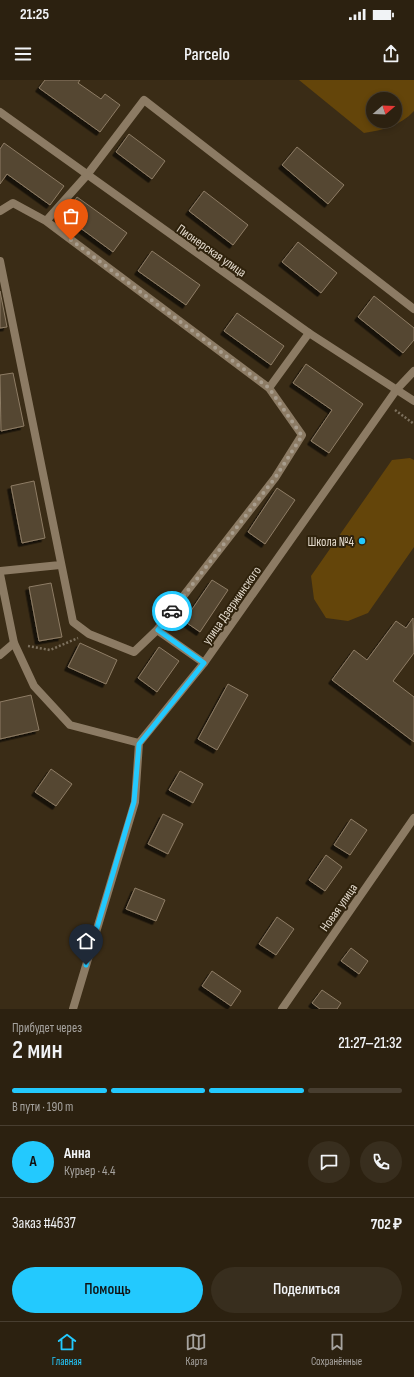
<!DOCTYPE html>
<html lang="ru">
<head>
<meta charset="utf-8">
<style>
	:root { --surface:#2c2110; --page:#382e1e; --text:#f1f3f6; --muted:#a6a39f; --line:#483e30; --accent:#23c9fe }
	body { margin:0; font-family:"Sofia Sans Condensed",sans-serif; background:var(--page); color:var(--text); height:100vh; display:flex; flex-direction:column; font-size:15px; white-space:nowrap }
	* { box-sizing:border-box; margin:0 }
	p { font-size:13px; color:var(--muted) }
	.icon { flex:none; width:22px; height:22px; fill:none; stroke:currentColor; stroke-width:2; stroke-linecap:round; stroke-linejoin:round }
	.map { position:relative; height:929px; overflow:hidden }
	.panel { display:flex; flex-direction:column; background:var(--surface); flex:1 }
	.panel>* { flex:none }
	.needle { width:26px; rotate:71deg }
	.tools { position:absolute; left:366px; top:12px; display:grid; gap:8px }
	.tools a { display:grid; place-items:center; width:36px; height:36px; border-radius:50%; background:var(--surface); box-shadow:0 2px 6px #0003,0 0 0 1px var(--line); font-size:20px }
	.pin { position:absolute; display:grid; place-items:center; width:34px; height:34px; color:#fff; margin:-41px -17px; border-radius:50% 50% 50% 0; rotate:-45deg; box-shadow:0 0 4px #0007 }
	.pin .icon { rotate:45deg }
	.courier { position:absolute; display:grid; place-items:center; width:40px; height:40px; margin:-20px; border:3px solid #23c9fe; border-radius:50%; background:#fff; color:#222; box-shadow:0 1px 5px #0007 }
	.headline em { font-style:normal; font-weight:600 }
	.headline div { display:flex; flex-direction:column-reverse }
	.headline { display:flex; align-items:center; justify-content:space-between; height:68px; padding:0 12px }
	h1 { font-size:26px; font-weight:600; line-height:30px }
	.bar { display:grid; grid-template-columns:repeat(4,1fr); gap:6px 4px; align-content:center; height:48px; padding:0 12px }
	.bar i { height:5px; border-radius:3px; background:var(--line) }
	.bar .current { background:var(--accent) }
	.bar p { grid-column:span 4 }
	.line { display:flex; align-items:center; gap:10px; padding:0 12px; border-top:1px solid var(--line) }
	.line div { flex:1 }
	.round { display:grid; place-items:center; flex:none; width:42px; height:42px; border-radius:21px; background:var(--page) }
	.primary-button { display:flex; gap:8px; margin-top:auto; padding:8px 12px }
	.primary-button a { flex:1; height:46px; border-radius:24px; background:var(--accent); color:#111; font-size:16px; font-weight:600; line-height:46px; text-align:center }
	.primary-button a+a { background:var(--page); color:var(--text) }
	.status { display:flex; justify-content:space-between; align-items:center; height:28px; padding:0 20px; background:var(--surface); direction:ltr }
	.status svg { height:11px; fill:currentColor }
	header { display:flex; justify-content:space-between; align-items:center; height:52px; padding:0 12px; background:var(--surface); font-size:18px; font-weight:600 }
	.tabs { display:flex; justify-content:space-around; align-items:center; height:56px; border-top:1px solid var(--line); background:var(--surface); font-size:11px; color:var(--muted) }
	.tabs a { display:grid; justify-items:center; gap:2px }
	.tabs .current { color:var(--accent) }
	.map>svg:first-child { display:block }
	.green { fill:#64450a; fill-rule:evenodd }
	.building { fill:#554630; stroke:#8e7d66; filter:url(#shadow) }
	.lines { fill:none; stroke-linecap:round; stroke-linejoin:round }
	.path { stroke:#7c705d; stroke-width:2.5; stroke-dasharray:2 2; stroke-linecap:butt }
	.service { stroke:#8c7b64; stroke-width:8 }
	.minor { stroke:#8c7b64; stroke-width:8 }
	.done { stroke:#a89d8d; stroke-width:4; stroke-dasharray:0 7.2 }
	.route { stroke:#23c9fe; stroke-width:5 }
	.poi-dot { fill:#23c9fe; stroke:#2f220c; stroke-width:1.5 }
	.labels { text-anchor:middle; stroke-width:4; stroke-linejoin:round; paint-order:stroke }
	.street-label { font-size:13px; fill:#e3dacd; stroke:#2f220c }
	.poi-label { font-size:13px; fill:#e3dacd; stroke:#2f220c; text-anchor:end }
</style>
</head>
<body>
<div class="status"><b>21:25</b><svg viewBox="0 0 49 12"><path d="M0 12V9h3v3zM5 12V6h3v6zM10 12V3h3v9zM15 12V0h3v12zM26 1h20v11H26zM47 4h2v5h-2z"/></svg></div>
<header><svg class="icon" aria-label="menu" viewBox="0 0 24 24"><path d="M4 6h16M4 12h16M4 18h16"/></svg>Parcelo<svg class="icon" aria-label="share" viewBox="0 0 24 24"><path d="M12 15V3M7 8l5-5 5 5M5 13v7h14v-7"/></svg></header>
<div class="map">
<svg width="414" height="929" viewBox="0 0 414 929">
	<defs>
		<filter id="shadow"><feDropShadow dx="-3.5" dy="3.5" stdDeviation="0" flood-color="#0009"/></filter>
	</defs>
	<rect width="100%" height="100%" fill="#3a2c16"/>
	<!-- green -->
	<path class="green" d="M299 0H414V31C400 46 383 50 364 53ZM373 19H395V41H373Z
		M410 378 414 380V467L368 533 348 541 326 538 314 519 311 496 392 380Z"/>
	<!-- building -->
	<path class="building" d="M45 0H80L78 3 101 19 105 14 120 25 100 52 39 8Z
		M129 54 165 81 152 99 116 72Z
		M4 63 64 106 50 125 7 94 0 104V69Z
		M297 67 344 105 328 124 282 85Z
		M204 111 248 145 233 165 189 131Z
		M77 117 127 153 113 172 64 136Z
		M298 162 337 193 321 213 282 182Z
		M152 171 200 205 186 225 138 191Z
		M0 211 7 247 0 248Z
		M374 216 414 248V260L403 273 358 237Z
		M237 233 284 266 271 285 224 251Z
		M306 284 363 324 329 373 311 361 332 330 293 303Z
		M13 293 24 346 1 351 0 295Z
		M34 401 45 458 22 463 11 406Z
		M277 408 295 420 265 464 248 452Z
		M212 500 228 510 200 552 184 541Z
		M51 503 62 557 39 561 29 507Z
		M413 538 414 573 393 601 414 617V662L332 600 354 570 367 580 396 541 406 548Z
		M80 563 117 580 106 604 68 587Z
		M159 567 179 581 157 612 138 598Z
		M228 604 248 615 217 670 198 659Z
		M31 615 39 650 0 659V622Z
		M51 689 72 704 56 726 35 712Z
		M180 691 203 704 193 723 169 710Z
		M163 734 183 744 168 774 148 764Z
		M351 739 367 750 350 775 334 765Z
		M326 775 342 787 325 811 309 800Z
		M135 808 165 820 156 841 126 829Z
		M277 837 294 849 276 875 259 864Z
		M351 868 368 881 359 894 341 881Z
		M212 891 241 911 231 926 202 906Z
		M322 910 341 923 337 929H320L312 923Z"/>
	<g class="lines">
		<!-- path -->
		<path class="path" d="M395 330 414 344
			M28 566 50 570 78 558"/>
		<!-- service -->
		<path class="service" d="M0 131 13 123 46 141 269 308 302 355 275 398 157 550 134 572 89 554 73 542 0 181
			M46 141 87 95 144 20 414 229
			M269 308 309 253
			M0 491 60 485
			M157 550 204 583
			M0 575 14 563"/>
		<!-- minor -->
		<path class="minor" d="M0 32 309 253 414 321
			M0 494 14 563 34 606 70 645 139 663
			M73 929 135 722 139 663 204 583 397 309 414 291
			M282 929 414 738"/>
	</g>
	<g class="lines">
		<!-- done -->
		<path class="done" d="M71 160 269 308 302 356 275 398 172 531"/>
		<!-- route -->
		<path class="route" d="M86 885 134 722 139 664 204 583 158 550 172 531"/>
	</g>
	<!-- markers -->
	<circle class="poi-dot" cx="362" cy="461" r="4"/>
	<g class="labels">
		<!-- street labels -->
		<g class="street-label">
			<text transform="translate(212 170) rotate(35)" y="5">Пионерская улица</text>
			<text transform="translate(231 525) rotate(-55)" y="5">улица Дзержинского</text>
			<text transform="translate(338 827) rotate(-55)" y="5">Новая улица</text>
		</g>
		<!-- poi labels -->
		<g class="poi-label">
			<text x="354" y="466">Школа №4</text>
		</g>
	</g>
</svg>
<div class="tools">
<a><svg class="needle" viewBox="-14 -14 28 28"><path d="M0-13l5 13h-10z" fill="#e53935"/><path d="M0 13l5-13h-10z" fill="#a6a39f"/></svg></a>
</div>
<div class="pin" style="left:71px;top:160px;background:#ea580c"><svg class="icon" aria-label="bag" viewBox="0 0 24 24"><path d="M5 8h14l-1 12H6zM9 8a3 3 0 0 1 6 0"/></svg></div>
<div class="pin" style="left:86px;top:885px;background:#1f2937"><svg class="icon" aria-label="home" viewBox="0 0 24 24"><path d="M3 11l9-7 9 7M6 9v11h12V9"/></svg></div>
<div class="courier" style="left:172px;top:531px"><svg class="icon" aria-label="car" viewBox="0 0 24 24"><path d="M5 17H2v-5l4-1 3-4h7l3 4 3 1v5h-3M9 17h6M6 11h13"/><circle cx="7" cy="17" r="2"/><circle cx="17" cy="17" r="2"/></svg></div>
</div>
<section class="panel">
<div class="headline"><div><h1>2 мин</h1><p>Прибудет через</p></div><em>21:27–21:32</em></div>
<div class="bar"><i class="current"></i><i class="current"></i><i class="current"></i><i></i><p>В пути · 190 m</p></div>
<div class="line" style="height:72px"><b class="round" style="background:var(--accent);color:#111">А</b><div><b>Анна</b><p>Курьер · 4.4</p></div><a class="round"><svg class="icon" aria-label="chat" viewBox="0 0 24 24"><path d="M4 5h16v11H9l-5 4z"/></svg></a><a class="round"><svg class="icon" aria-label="phone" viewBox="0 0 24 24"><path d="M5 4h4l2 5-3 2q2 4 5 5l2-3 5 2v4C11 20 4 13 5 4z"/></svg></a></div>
<div class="line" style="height:52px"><div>Заказ #4637</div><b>702 ₽</b></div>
<div class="primary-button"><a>Помощь</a><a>Поделиться</a></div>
</section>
<nav class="tabs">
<a class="current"><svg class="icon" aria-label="home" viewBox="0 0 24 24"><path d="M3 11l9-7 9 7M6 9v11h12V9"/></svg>Главная</a>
<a><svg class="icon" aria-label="map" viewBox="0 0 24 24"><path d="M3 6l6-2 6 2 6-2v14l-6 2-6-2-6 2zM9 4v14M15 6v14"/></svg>Карта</a>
<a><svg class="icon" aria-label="saved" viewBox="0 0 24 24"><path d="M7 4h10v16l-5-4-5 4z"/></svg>Сохранённые</a>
</nav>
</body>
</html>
